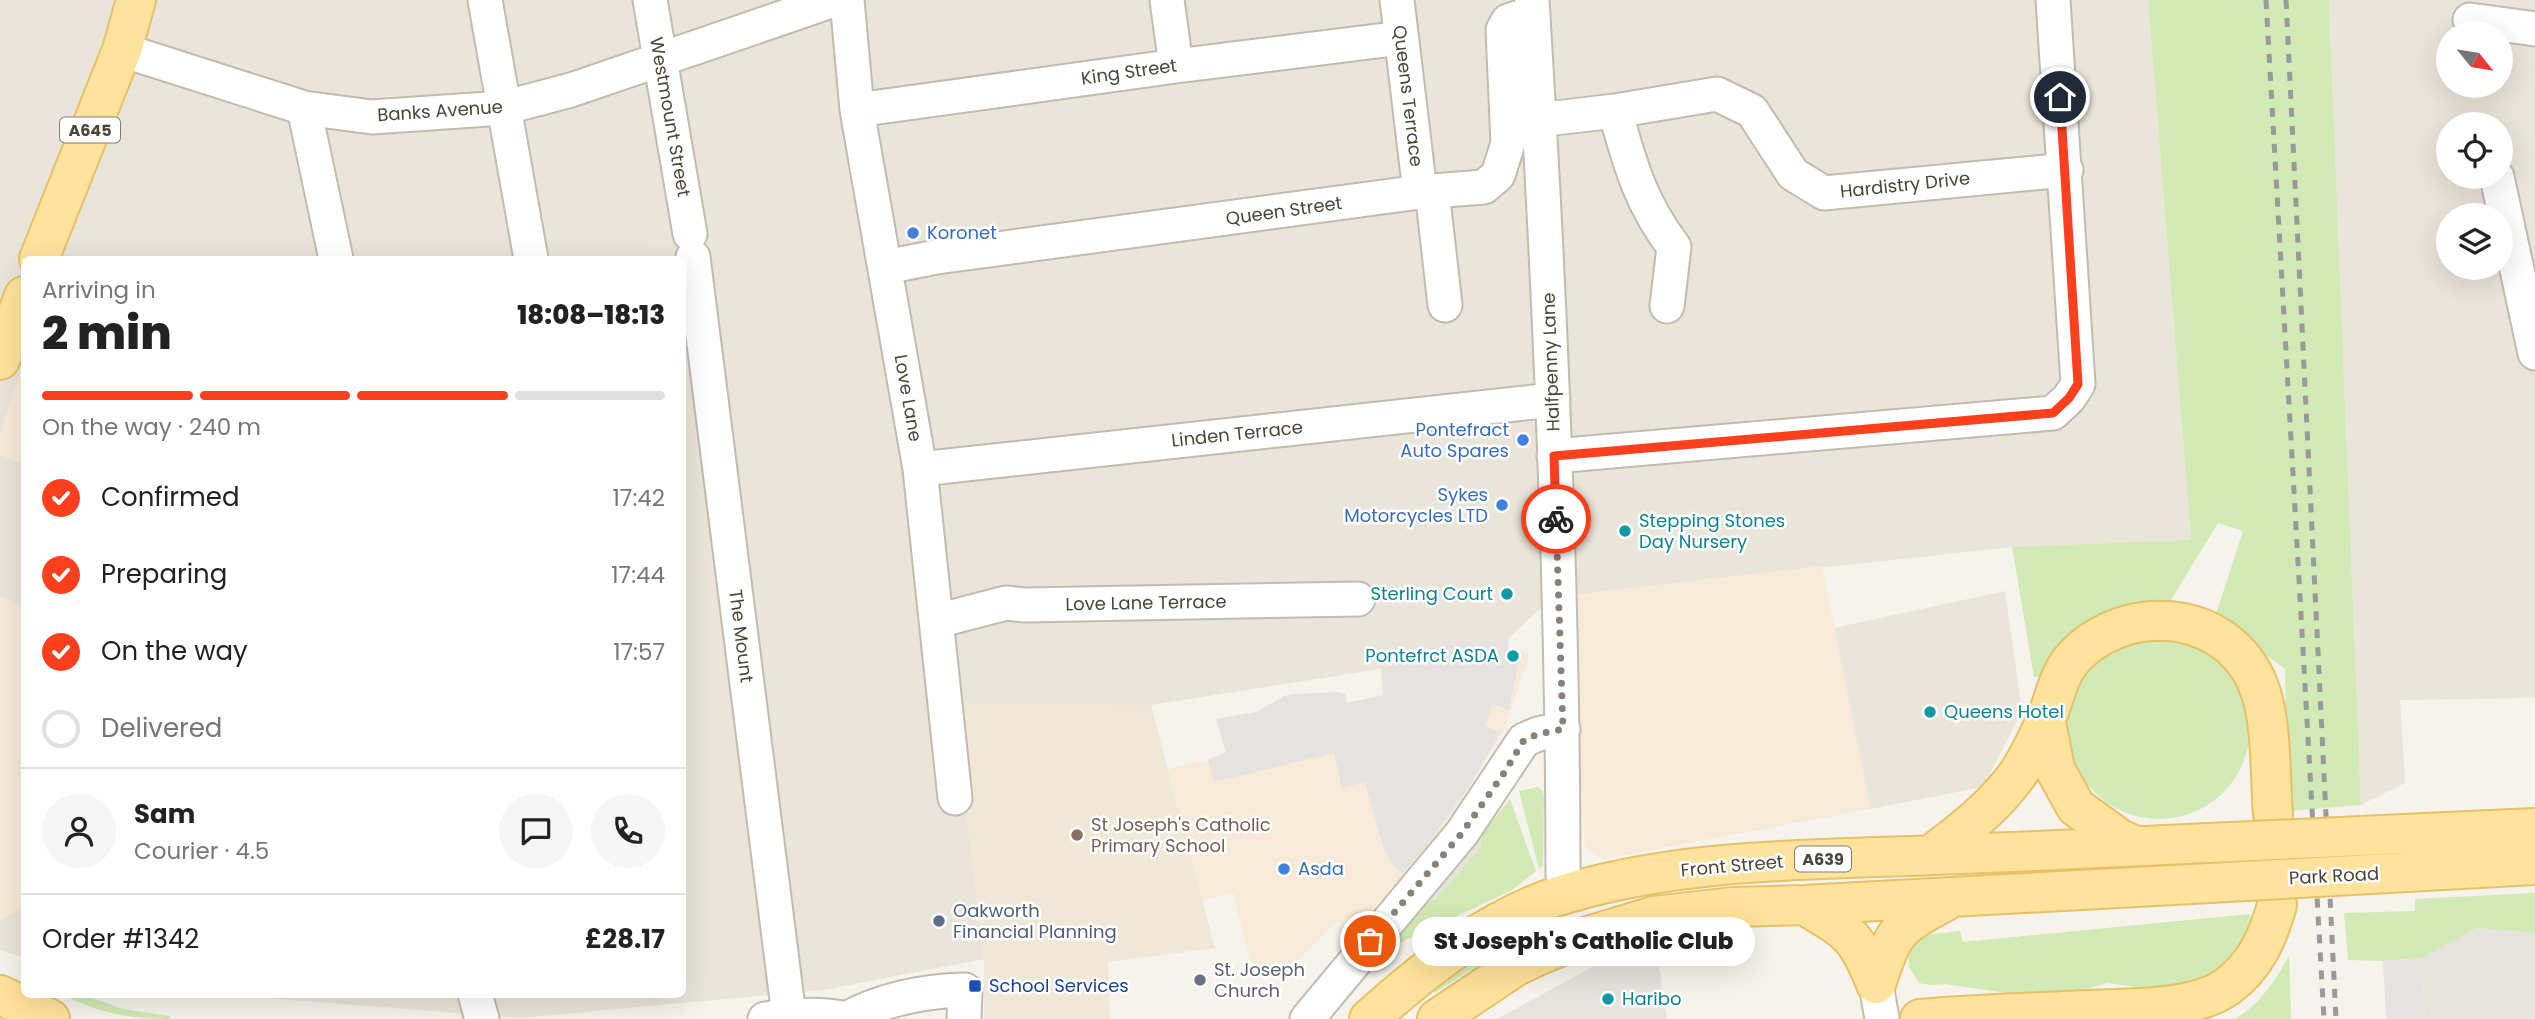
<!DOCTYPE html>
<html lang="en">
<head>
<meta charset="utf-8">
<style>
	:root { --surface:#fff; --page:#f6f6f6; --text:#222; --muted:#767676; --line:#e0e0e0; --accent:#fc3f1d }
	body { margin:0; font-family:Poppins,sans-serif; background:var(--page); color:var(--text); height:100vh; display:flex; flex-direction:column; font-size:26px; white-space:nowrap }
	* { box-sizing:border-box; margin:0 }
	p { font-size:23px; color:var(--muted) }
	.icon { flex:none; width:38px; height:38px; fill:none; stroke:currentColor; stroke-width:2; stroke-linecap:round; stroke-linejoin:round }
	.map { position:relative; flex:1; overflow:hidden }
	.sheet { position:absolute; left:21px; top:256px; width:665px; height:742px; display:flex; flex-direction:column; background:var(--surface); border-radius:10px; box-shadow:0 7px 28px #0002 }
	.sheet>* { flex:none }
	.needle { width:46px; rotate:120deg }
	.buttons { position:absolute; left:2436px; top:21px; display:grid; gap:14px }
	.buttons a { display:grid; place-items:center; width:77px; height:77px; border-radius:50%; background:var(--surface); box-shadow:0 7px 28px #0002; font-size:35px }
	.pin { position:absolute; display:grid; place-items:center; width:60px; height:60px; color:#fff; margin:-30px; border:4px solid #fff; border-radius:50%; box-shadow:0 2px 7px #0007 }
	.courier { position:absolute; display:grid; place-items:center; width:70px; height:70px; margin:-35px; border:5px solid #fc3f1d; border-radius:50%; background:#fff; color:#222; box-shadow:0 2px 9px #0007 }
	.bubble { position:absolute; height:49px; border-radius:24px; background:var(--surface); box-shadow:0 7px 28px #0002; font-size:23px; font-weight:800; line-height:49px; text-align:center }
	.summary em { font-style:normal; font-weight:800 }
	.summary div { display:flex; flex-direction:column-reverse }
	.summary { display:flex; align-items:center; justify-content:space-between; height:119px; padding:0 21px }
	h1 { font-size:46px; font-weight:800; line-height:52px }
	.bar { display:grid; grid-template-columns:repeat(4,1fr); gap:10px 7px; align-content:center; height:84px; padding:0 21px }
	.bar i { height:9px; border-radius:5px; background:var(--line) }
	.bar .active { background:var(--accent) }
	.bar p { grid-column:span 4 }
	.line { display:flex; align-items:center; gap:18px; padding:0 21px; border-top:2px solid var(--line) }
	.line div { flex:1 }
	.round { display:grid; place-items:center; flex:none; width:74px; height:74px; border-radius:37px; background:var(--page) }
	ol { padding:0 21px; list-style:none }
	li { display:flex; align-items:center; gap:21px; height:77px }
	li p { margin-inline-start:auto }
	li .icon { padding:7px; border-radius:50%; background:var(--accent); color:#fff; stroke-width:4 }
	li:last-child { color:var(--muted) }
	li i { width:38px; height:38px; border:4px solid var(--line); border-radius:50% }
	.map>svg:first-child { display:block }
	.residential { fill:#eae5da; fill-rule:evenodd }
	.commercial { fill:#f7ead8 }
	.industrial { fill:#e6e2dd }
	.education { fill:#efe8d6 }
	.green { fill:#d2eab5 }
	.parking { fill:#e5e3e0 }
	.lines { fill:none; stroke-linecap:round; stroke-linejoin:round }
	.minor-casing { stroke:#c2bbae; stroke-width:37 }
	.major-casing { stroke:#e6c16a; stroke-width:42 }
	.minor { stroke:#fff; stroke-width:33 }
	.major { stroke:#ffe39c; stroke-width:38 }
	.rail { stroke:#9a9a9a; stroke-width:5; stroke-dasharray:9 9; stroke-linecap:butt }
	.major-bridge-casing { stroke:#e6c16a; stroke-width:42; stroke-linecap:butt }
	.major-bridge { stroke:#ffe39c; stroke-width:38 }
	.done { stroke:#878178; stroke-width:7; stroke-dasharray:0 12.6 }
	.route { stroke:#fc3f1d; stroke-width:9 }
	.shop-dot { fill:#3f7fe0; stroke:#fff; stroke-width:2.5 }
	.culture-dot { fill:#0f9aa8; stroke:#fff; stroke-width:2.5 }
	.education-dot { fill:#8d6e63; stroke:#fff; stroke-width:2.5 }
	.service-dot { fill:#5c6f8a; stroke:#fff; stroke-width:2.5 }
	.worship-dot { fill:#6b7280; stroke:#fff; stroke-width:2.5 }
	.transit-dot { fill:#1a4fb4; stroke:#fff; stroke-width:2.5 }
	.labels { text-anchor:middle; stroke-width:5; stroke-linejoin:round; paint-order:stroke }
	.shield { fill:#fff; stroke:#817c74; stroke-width:2 }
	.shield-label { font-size:16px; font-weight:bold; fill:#4b4439 }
	.street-label { font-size:18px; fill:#4b4439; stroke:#fff }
	.shop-label { font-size:18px; fill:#366cbe; stroke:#fff; text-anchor:start }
	.culture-label { font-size:18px; fill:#0d838f; stroke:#fff; text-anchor:start }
	.education-label { font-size:18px; fill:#785e54; stroke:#fff; text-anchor:start }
	.service-label { font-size:18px; fill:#4e5e75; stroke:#fff; text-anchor:start }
	.worship-label { font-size:18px; fill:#5b616d; stroke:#fff; text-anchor:start }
	.transit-label { font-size:18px; fill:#164399; stroke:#fff; text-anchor:start }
</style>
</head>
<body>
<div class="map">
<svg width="2535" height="1019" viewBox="0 0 2535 1019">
	<rect width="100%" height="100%" fill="#f6f3ec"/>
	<!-- residential -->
	<path class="residential" d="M0 0H2148L2191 541 2012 547 1571 595 1548 601 1508 639 1418 648 1400 661 1381 669 1151 705 953 704 984 959 824 990 520 1018 215 994H682V259H24V958L0 950Z
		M2329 0H2535V698L2400 700 2405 783 2361 805ZM2448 33H2501V86H2448ZM2448 124H2501V177H2448ZM2448 215H2501V268H2448Z
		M2005 591 2022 711 1983 787 1865 810 1834 628Z"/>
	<!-- commercial -->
	<path class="commercial" d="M24 360V464L0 455V434Z
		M1822 566 1871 809 1603 859 1585 847 1571 595Z
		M0 596 24 606V907L0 920Z
		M1508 639 1509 648 1530 654 1503 732 1458 806 1425 850 1371 911 1333 924 1294 965 1255 977 1233 893 1202 900 1168 769 1208 760 1226 753 1216 719 1257 712 1284 696 1295 694 1337 692 1345 694 1347 703 1383 695 1381 669 1400 661 1418 648Z"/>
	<!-- industrial -->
	<path class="industrial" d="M2477 928 2535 933V1019H2425L2422 958Z
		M1627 958 1658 960 1667 1019H1497L1596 965Z"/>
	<!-- education -->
	<path class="education" d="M953 704 1151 705 1215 948 1108 962 1110 1019H984V959Z"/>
	<!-- green -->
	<path class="green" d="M2148 0H2329L2361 805 2288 811 2285 669 2215 617 2243 531 2218 523 2169 603C2095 610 2089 613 2050 676L2034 677 2012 547 2191 540Z
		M2068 728a91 91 0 1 1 182 0a91 91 0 1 1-182 0Z
		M1538 787 1543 791 1544 798 1543 866 1539 869 1519 791Z
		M1510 799 1536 871 1512 890 1370 957 1424 903 1435 899 1480 848 1483 832Z
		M2535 893V933L2477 928 2422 958 2383 961 2348 960 2344 913 2415 911V899Z
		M2250 914 2253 945 2229 973 2157 990 2108 983 2048 999 1945 984 1930 985 1919 983 1909 967 1908 951 1925 935 1960 931 1963 942Z
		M1489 946 1495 958 1465 973 1435 993 1431 986Z
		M2289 956 2291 1019H2235C2261 1003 2274 982 2289 956Z
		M62 994H82L123 1009 170 1016V1019C130 1019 97 1013 62 994Z"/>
	<!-- parking -->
	<path class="parking" d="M1508 639V648L1504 659 1518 665 1509 710 1493 704 1485 726 1501 732 1468 788 1423 850 1402 874 1390 861 1383 846 1365 782 1342 788 1334 753 1214 782 1208 760 1226 752 1216 719 1257 712 1284 696 1295 694 1337 692 1345 694 1347 703 1383 695 1381 669 1400 661 1418 648Z
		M1483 832 1480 848 1435 899 1424 903Z
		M2422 958 2425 1019H2386L2383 961Z"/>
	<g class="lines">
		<!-- minor casing -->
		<g class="minor-casing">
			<path id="minor" d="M485 0 531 259
				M650 0 690 234
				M847 0 857 110 920 469 955 798
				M1167 0 1176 66
				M1397 0 1420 192
				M1532 0C1550 291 1563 583 1563 875L1567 893
				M2470 20 2535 29
				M122 50 304 108 372 117 503 108 571 90 834 0
				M304 108 336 259
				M857 110 1176 66 1401 38
				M1615 111C1630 164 1640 202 1674 247L1667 306
				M1538 120 1615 111 1717 94 1752 111 1793 174 1824 193 2066 170
				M2497 177 2535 353
				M1432 191 1445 305
				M693 257 789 1016
				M885 267 937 257 1420 192 1484 187 1498 175 1508 143 1503 30 1508 21 1533 13
				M1554 456 2053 413 2069 398 2078 384 2053 0
				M920 469 1553 400
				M937 621 1006 603 1024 605 1358 599
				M1876 984 1882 1019
				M475 994 482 1019
				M765 1019C792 1015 820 1013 846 1019
				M846 1019C883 999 923 991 965 990L964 1019
				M1307 1019 1462 833 1524 740 1538 734 1563 729"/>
		</g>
		<!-- major casing -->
		<g class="major-casing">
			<path id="major" d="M39 259 122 50 136 0
				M0 360 24 296
				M2046 722 2055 769 2076 807 2120 839 2136 846
				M2425 833 2535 828
				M1931 855C1959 833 1988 812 2010 784 2024 768 2035 744 2044 724 2056 699 2056 674 2078 653 2135 599 2236 613 2261 693 2272 727 2270 778 2273 814
				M2425 871 2535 865
				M1804 905C1849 932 1856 934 1876 984
				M1876 984C1894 930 1896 928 1946 901
				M0 995 50 1019
				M1369 1019C1427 967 1492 915 1568 893 1686 858 1813 860 1935 855 2027 852 2118 847 2210 843
				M1437 1019 1516 966 1542 954 1581 938 1654 916 1733 907 1804 905 2210 883
				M1920 1019C1975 1014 2031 1013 2086 1010 2126 1008 2195 1011 2228 986 2256 965 2268 937 2277 905"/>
		</g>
		<!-- minor -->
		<use href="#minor" class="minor"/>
		<!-- major -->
		<use href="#major" class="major"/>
		<!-- rail -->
		<path class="rail" d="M2266 0 2324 1019
			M2286 0 2336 1019"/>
		<!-- major-bridge casing -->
		<g class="major-bridge-casing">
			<path id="major-bridge" d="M2210 843 2425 833
				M2210 883 2425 871"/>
		</g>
		<!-- major-bridge -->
		<use href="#major-bridge" class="major-bridge"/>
	</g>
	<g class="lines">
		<!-- done -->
		<path class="done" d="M1370 941 1462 833 1504 773 1524 740 1538 734 1563 729 1556 519"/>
		<!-- route -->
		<path class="route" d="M1556 519 1554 456 2053 413 2069 398 2078 384 2060 97"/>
	</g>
	<!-- markers -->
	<g class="shop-dot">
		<circle cx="913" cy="233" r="7"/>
		<circle cx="1523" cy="440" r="7"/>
		<circle cx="1502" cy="505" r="7"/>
		<circle cx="1284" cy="869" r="7"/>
	</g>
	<g class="culture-dot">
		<circle cx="1625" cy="531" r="7"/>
		<circle cx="1507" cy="594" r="7"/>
		<circle cx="1513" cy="656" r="7"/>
		<circle cx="1930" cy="712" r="7"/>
		<circle cx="1608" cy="999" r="7"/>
	</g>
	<circle class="education-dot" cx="1077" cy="835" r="7"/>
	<circle class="service-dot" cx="939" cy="921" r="7"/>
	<circle class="worship-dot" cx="1200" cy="980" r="7"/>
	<rect class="transit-dot" x="968" y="979" width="14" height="14" rx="3.5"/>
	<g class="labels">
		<!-- shield labels -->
		<g class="shield">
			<rect x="60" y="117.5" width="60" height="25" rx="5"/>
			<rect x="1795" y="846.5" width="56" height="25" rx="5"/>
		</g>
		<g class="shield-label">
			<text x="90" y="136">A645</text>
			<text x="1823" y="865">A639</text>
		</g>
		<!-- street labels -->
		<g class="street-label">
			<text transform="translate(1129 72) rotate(-8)" y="6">King Street</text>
			<text transform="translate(1408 96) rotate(83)" y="6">Queens Terrace</text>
			<text transform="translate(440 111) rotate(-4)" y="6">Banks Avenue</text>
			<text transform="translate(670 117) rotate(80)" y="6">Westmount Street</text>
			<text transform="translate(1905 185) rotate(-6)" y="6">Hardistry Drive</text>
			<text transform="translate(1284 211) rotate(-8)" y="6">Queen Street</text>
			<text transform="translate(1551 362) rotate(-92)" y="6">Halfpenny Lane</text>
			<text transform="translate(908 398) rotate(80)" y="6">Love Lane</text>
			<text transform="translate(1237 434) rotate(-6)" y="6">Linden Terrace</text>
			<text transform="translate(1146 603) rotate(-1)" y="6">Love Lane Terrace</text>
			<text transform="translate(741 636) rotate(83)" y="6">The Mount</text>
			<text transform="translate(1732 866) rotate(-5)" y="6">Front Street</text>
			<text transform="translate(2334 876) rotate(-3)" y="6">Park Road</text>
		</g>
		<!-- shop labels -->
		<g class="shop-label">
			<text x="927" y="239">Koronet</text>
			<text x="1509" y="436" text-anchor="end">Pontefract<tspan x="1509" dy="21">Auto Spares</tspan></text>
			<text x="1488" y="501" text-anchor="end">Sykes<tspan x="1488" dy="21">Motorcycles LTD</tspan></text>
			<text x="1298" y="875">Asda</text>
		</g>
		<!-- culture labels -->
		<g class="culture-label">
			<text x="1639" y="527">Stepping Stones<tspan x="1639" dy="21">Day Nursery</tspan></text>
			<text x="1493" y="600" text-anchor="end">Sterling Court</text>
			<text x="1499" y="662" text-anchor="end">Pontefrct ASDA</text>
			<text x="1944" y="718">Queens Hotel</text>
			<text x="1622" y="1005">Haribo</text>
		</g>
		<!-- education labels -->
		<g class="education-label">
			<text x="1091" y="831">St Joseph's Catholic<tspan x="1091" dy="21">Primary School</tspan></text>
		</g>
		<!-- service labels -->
		<g class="service-label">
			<text x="953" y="917">Oakworth<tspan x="953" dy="21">Financial Planning</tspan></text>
		</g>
		<!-- worship labels -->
		<g class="worship-label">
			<text x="1214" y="976">St. Joseph<tspan x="1214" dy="21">Church</tspan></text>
		</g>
		<!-- transit labels -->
		<g class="transit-label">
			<text x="989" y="992">School Services</text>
		</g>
	</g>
</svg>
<div class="buttons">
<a><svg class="needle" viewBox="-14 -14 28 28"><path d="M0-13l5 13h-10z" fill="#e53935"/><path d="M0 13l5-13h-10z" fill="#767676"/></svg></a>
<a><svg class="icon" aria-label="locate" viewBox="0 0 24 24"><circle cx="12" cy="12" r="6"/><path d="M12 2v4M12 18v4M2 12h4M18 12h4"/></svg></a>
<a><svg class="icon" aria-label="layers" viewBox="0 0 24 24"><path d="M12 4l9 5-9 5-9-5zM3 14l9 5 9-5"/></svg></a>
</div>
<div class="pin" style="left:1370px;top:941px;background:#ea580c"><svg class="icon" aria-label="bag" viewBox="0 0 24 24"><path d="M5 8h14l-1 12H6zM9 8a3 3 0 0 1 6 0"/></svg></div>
<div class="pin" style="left:2060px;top:97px;background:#1f2937"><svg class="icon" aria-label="home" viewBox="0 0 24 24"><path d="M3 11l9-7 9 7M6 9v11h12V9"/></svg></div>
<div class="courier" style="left:1556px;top:519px"><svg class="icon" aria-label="bike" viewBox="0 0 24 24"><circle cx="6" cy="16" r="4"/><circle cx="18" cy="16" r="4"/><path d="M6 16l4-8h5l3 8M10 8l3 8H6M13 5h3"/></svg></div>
<div class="bubble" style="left:1412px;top:917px;width:343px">St Joseph's Catholic Club</div>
<section class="sheet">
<div class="summary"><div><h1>2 min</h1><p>Arriving in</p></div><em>18:08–18:13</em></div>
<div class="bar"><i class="active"></i><i class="active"></i><i class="active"></i><i></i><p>On the way · 240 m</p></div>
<ol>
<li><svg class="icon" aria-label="check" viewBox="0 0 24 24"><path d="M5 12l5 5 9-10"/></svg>Confirmed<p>17:42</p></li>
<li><svg class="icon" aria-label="check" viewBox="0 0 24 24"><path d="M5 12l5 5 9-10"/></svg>Preparing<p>17:44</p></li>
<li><svg class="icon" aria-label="check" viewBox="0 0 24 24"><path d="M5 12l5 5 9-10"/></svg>On the way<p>17:57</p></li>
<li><i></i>Delivered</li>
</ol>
<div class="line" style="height:126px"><a class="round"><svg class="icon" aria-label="person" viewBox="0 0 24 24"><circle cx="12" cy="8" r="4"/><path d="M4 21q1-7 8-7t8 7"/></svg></a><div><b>Sam</b><p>Courier · 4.5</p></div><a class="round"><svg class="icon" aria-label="chat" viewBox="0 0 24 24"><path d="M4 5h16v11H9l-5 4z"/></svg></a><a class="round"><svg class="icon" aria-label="phone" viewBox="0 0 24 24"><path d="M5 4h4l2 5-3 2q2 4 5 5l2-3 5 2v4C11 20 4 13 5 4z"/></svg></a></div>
<div class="line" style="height:91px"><div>Order #1342</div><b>£28.17</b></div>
</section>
</div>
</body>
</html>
